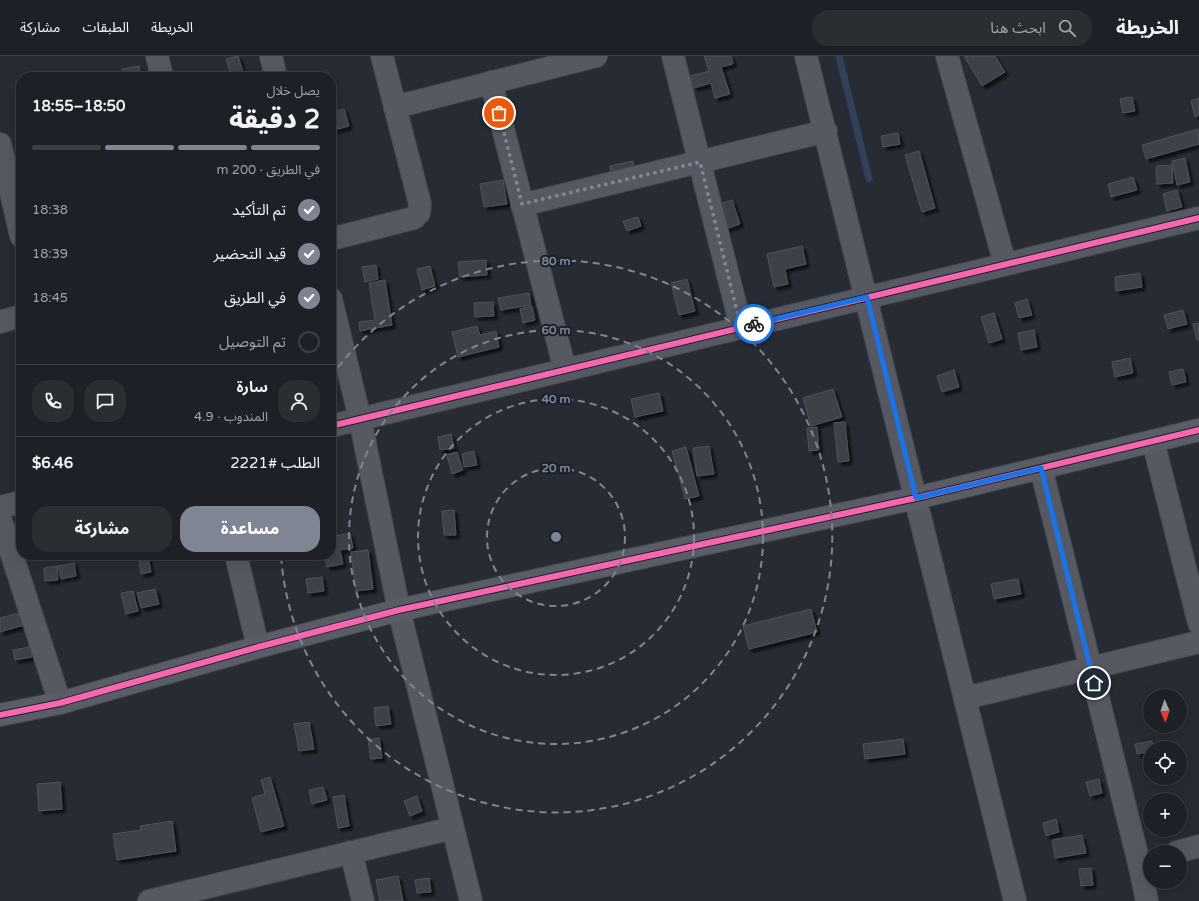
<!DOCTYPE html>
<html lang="ar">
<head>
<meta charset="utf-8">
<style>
	:root { --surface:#1d2026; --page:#2a2d32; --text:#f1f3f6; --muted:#a0a3a7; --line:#3b3e43; --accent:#7f8592 }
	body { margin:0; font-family:"Varela Round","Noto Sans Arabic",sans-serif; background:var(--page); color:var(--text); direction:rtl; height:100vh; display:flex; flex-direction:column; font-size:15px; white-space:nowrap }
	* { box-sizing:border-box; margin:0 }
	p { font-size:13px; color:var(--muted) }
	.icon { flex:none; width:22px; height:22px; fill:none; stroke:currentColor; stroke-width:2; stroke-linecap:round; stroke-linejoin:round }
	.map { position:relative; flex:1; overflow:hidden; direction:ltr }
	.panel { position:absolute; left:16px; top:16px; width:320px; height:488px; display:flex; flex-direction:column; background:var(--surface); border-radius:16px; box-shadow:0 4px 16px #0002,0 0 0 1px var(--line); direction:rtl }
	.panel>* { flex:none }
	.needle { width:26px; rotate:178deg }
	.controls { position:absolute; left:1143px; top:633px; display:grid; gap:8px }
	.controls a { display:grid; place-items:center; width:44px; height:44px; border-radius:50%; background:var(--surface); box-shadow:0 4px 16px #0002,0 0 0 1px var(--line); font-size:20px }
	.pin { position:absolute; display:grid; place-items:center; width:34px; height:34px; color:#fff; margin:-17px; border:2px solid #fff; border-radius:50%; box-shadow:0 1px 4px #0007 }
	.courier { position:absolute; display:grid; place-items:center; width:40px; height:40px; margin:-20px; border:3px solid #1a73e8; border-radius:50%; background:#fff; color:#222; box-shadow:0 1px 5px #0007 }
	.overview em { font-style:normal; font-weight:800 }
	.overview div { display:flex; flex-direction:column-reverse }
	.overview { display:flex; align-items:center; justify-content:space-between; height:68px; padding:0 16px }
	h1 { font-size:26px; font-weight:800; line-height:30px }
	.bar { display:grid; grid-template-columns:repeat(4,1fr); gap:6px 4px; align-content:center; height:48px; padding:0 16px }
	.bar i { height:5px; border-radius:3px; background:var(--line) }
	.bar .active { background:var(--accent) }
	.bar p { grid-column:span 4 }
	.line { display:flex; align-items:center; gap:10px; padding:0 16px; border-top:1px solid var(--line) }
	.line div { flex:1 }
	.round { display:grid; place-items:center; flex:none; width:42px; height:42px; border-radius:16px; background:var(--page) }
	ol { padding:0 16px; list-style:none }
	li { display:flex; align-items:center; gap:12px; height:44px }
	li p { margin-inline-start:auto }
	li .icon { padding:4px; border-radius:50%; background:var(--accent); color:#fff; stroke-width:4 }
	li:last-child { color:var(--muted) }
	li i { width:22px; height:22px; border:2px solid var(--line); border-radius:50% }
	.button { display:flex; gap:8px; margin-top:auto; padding:8px 16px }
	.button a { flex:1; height:46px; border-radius:16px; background:var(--accent); color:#fff; font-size:16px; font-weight:800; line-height:46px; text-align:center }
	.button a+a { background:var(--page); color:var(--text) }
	header { display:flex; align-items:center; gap:24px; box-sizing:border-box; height:56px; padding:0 20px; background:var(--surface); border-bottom:1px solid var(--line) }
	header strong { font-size:19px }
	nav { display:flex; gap:22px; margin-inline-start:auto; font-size:14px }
	.search { width:280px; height:36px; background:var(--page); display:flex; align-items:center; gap:10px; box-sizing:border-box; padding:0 14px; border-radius:16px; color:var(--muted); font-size:15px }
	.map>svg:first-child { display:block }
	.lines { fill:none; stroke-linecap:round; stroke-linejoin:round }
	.stream { stroke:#33405c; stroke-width:7 }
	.building { fill:#3e424a; stroke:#4e525b; filter:url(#shadow) }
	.street-casing { stroke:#44474e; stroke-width:24 }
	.secondary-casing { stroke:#44474e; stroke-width:24 }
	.street { stroke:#565961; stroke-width:22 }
	.secondary { stroke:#5a5d66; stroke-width:22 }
	.cycleway-casing { stroke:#1a202d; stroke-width:8 }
	.cycleway { stroke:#f766af; stroke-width:6 }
	.done { stroke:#7f8592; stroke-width:4; stroke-dasharray:0 7.2 }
	.route { stroke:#1a73e8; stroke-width:5 }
	.ring { fill:none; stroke:#7f8592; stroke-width:2; stroke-dasharray:7 5 }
	.centre { fill:#7f8592; stroke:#1a202d; stroke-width:2 }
	.ring-label { font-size:12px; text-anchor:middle; font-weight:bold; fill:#7f8592; stroke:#1a202d; stroke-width:4; stroke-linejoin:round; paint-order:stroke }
</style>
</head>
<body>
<header>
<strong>الخريطة</strong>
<div class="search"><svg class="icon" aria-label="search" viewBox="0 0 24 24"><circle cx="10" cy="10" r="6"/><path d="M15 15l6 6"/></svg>ابحث هنا</div>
<nav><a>الخريطة</a><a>الطبقات</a><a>مشاركة</a></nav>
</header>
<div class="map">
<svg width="1199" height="845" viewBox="0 0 1199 845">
	<defs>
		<filter id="shadow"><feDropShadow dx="3.5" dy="3.5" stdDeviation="1" flood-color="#0009"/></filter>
	</defs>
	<rect width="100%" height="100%" fill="#272b33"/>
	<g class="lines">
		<!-- stream -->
		<path class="stream" d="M839 0 869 123"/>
	</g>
	<!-- building -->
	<path class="building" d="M238 0 243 16 231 20 226 3Z
		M704 0H731L733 8 721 11 730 38 715 42 711 27 694 32 690 20 709 15Z
		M964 0H995L1005 16 982 30Z
		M139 10 141 21H124L122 13Z
		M114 17 115 21H91V20Z
		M1132 41 1135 55 1123 57 1120 43Z
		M1199 42V59L1195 61 1191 45Z
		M344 53 349 70 332 75 331 57Z
		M1198 73 1199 88 1146 103 1142 89Z
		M898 77 900 88 883 91 881 80Z
		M919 95 935 152 922 156 905 99Z
		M1185 102 1190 126 1177 129 1172 105Z
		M633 105 635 114 611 118 610 110Z
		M1172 109 1173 127 1157 128 1156 110Z
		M1133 121 1137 134 1111 141 1108 128Z
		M503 124 507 148 484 151 480 128Z
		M1177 134 1182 151 1167 155 1163 138Z
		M732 144 740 168 723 174 714 150Z
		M638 161 641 170 627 175 623 165Z
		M802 190 806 208 785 213 788 228 774 231 767 198Z
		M486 204 487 219 460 221 458 206Z
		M376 209 378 223 365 226 362 211Z
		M430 210 435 230 422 234 417 213Z
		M1140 217 1142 231 1116 235 1115 221Z
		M687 223 695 255 679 259 671 227Z
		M385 224 392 269 360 275 359 266 375 264 369 227Z
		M529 237 531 249 501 254 498 242Z
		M1027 243 1032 259 1019 262 1015 247Z
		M493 246 494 260 475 261 474 247Z
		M532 250 535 264 523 267 520 253Z
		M1183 254 1187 268 1168 273 1164 259Z
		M994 257 1002 283 989 287 981 261Z
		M1199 267V284H1197L1193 268Z
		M477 270 480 279 496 275 499 291 458 301 452 276Z
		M1034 274 1037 291 1021 294 1018 277Z
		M1130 302 1133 317 1115 321 1112 306Z
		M1183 313 1186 326 1172 329 1169 316Z
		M954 314 959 331 942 336 937 320Z
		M833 333 842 361 811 370 803 342Z
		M659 337 663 355 635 361 631 343Z
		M17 340H21V354H18Z
		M845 366 849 405 838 406 834 367Z
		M817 371 819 394 809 395 807 372Z
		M451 378 454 392 440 394 438 381Z
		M709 390 714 418 697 420 693 392Z
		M686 391 699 440 685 443 672 395Z
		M474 395 477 409 464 411 462 398Z
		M457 396 463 414 452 418 447 399Z
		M454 454 456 479H444L442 455Z
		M350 477 353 492 340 494 343 508 327 511 324 499H331V481Z
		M368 494 373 533 356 535 351 496Z
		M148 501 151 516 141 518 139 503Z
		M74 507 76 520 61 523 58 510Z
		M57 510 58 524 45 525 44 512Z
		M322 521 324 535 308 537 306 523Z
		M1018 523 1021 538 994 543 991 528Z
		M155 533 159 548 141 552 137 537Z
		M133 535 138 555 126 558 121 537Z
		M811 553 817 576 749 593 743 570Z
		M20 557 24 569 0 576V562Z
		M30 591 32 601 15 604 13 594Z
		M388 650 391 668 376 670 374 652Z
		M309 666 314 693 299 695 294 668Z
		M379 682 382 702 371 703 368 684Z
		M903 683 905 698 865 703 863 688Z
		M1152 685 1153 692H1150V696L1137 698 1135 688Z
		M270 721 284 770 261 776 252 742 265 738 261 724Z
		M1099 723 1102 737 1090 740 1086 726Z
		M60 726 62 753 39 755 37 728Z
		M323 731 327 744 312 748 309 734Z
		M344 739 349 770 338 772 333 741Z
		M417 740 422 755 410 760 404 745Z
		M1056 763 1059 776 1046 780 1043 767Z
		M172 765 176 795 117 804 113 778 141 774 140 770Z
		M1082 779 1086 797 1055 802 1052 784Z
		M1091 812 1093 829 1081 830 1079 813Z
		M398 820 403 845H380L376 824Z
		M429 822 431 836 417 837 415 824Z"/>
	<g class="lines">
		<!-- street casing -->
		<g class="street-casing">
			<path id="street" d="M157 0 162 21
				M271 0 276 21
				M673 0 741 271
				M806 0 1015 845
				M947 0 1005 208
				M491 26 565 314
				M395 51 596 0
				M0 88 21 180
				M522 149 826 75
				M331 183 414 162 419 157 420 148 382 0
				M331 243 360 363 399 554 471 845
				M0 266 21 260
				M331 370 1199 162
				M1153 385 1199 567
				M1041 412 1139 807 1147 845
				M0 451 21 446
				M0 462 60 647
				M236 499 258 591
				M965 642 1199 586
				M351 796 363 845
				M1177 796 1199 790
				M149 845 453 772"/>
		</g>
		<!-- secondary casing -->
		<g class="secondary-casing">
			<path id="secondary" d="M0 659 60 647 258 591 399 554 916 442 1199 374"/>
		</g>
		<!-- street -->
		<use href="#street" class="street"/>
		<!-- secondary -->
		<use href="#secondary" class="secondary"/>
		<!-- cycleway casing -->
		<g class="cycleway-casing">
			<path id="cycleway" d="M331 370 1199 162
				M0 659 60 647 258 591 399 554 916 442 1199 374"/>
		</g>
		<!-- cycleway -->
		<use href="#cycleway" class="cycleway"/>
	</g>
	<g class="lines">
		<!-- done -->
		<path class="done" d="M499 57 522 148 700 106 741 271 754 268"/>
		<!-- route -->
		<path class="route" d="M754 268 867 241 916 442 1041 412 1094 627"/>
	</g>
	<!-- distance rings -->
	<g class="ring">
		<circle cx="556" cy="481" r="69"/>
		<circle cx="556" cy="481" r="138"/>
		<circle cx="556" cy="481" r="207"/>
		<path d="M331 321A276 276 0 1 1 281 500"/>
	</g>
	<circle cx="556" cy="481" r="6" class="centre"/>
	<g class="ring-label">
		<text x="556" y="209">80 m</text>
		<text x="556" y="278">60 m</text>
		<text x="556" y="347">40 m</text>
		<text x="556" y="416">20 m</text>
	</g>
</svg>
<div class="controls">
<a><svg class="needle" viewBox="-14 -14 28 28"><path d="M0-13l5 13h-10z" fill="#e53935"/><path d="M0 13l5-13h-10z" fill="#a0a3a7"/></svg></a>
<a><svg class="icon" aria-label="locate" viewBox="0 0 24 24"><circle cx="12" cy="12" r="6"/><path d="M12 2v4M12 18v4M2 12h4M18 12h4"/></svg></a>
<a>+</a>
<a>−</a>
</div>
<div class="pin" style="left:499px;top:57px;background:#ea580c"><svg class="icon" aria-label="bag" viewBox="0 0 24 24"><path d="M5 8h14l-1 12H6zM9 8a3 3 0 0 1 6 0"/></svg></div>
<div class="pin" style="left:1094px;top:627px;background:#1f2937"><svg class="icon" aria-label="home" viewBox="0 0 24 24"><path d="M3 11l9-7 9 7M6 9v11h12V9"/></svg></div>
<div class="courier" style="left:754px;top:268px"><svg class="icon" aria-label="bike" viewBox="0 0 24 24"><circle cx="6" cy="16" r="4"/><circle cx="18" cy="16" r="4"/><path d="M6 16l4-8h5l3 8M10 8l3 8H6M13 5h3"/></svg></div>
<section class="panel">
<div class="overview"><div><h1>2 دقيقة</h1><p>يصل خلال</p></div><em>18:50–18:55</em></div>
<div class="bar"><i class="active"></i><i class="active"></i><i class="active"></i><i></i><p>في الطريق · 200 m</p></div>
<ol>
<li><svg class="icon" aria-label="check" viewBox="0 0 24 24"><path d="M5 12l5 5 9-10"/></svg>تم التأكيد<p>18:38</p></li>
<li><svg class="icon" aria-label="check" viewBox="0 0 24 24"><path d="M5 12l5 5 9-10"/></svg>قيد التحضير<p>18:39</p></li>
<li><svg class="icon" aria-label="check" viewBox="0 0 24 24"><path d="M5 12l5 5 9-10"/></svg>في الطريق<p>18:45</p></li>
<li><i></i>تم التوصيل</li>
</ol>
<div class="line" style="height:72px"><a class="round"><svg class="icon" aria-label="person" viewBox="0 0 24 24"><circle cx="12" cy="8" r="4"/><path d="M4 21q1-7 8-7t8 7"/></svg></a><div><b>سارة</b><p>المندوب · 4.9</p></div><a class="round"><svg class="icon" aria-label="chat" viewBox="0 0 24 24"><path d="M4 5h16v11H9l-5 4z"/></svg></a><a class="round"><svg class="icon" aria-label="phone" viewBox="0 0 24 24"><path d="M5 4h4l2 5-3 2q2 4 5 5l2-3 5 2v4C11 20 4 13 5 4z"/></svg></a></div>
<div class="line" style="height:52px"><div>الطلب #2221</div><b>$6.46</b></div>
<div class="button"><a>مساعدة</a><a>مشاركة</a></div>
</section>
</div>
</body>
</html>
